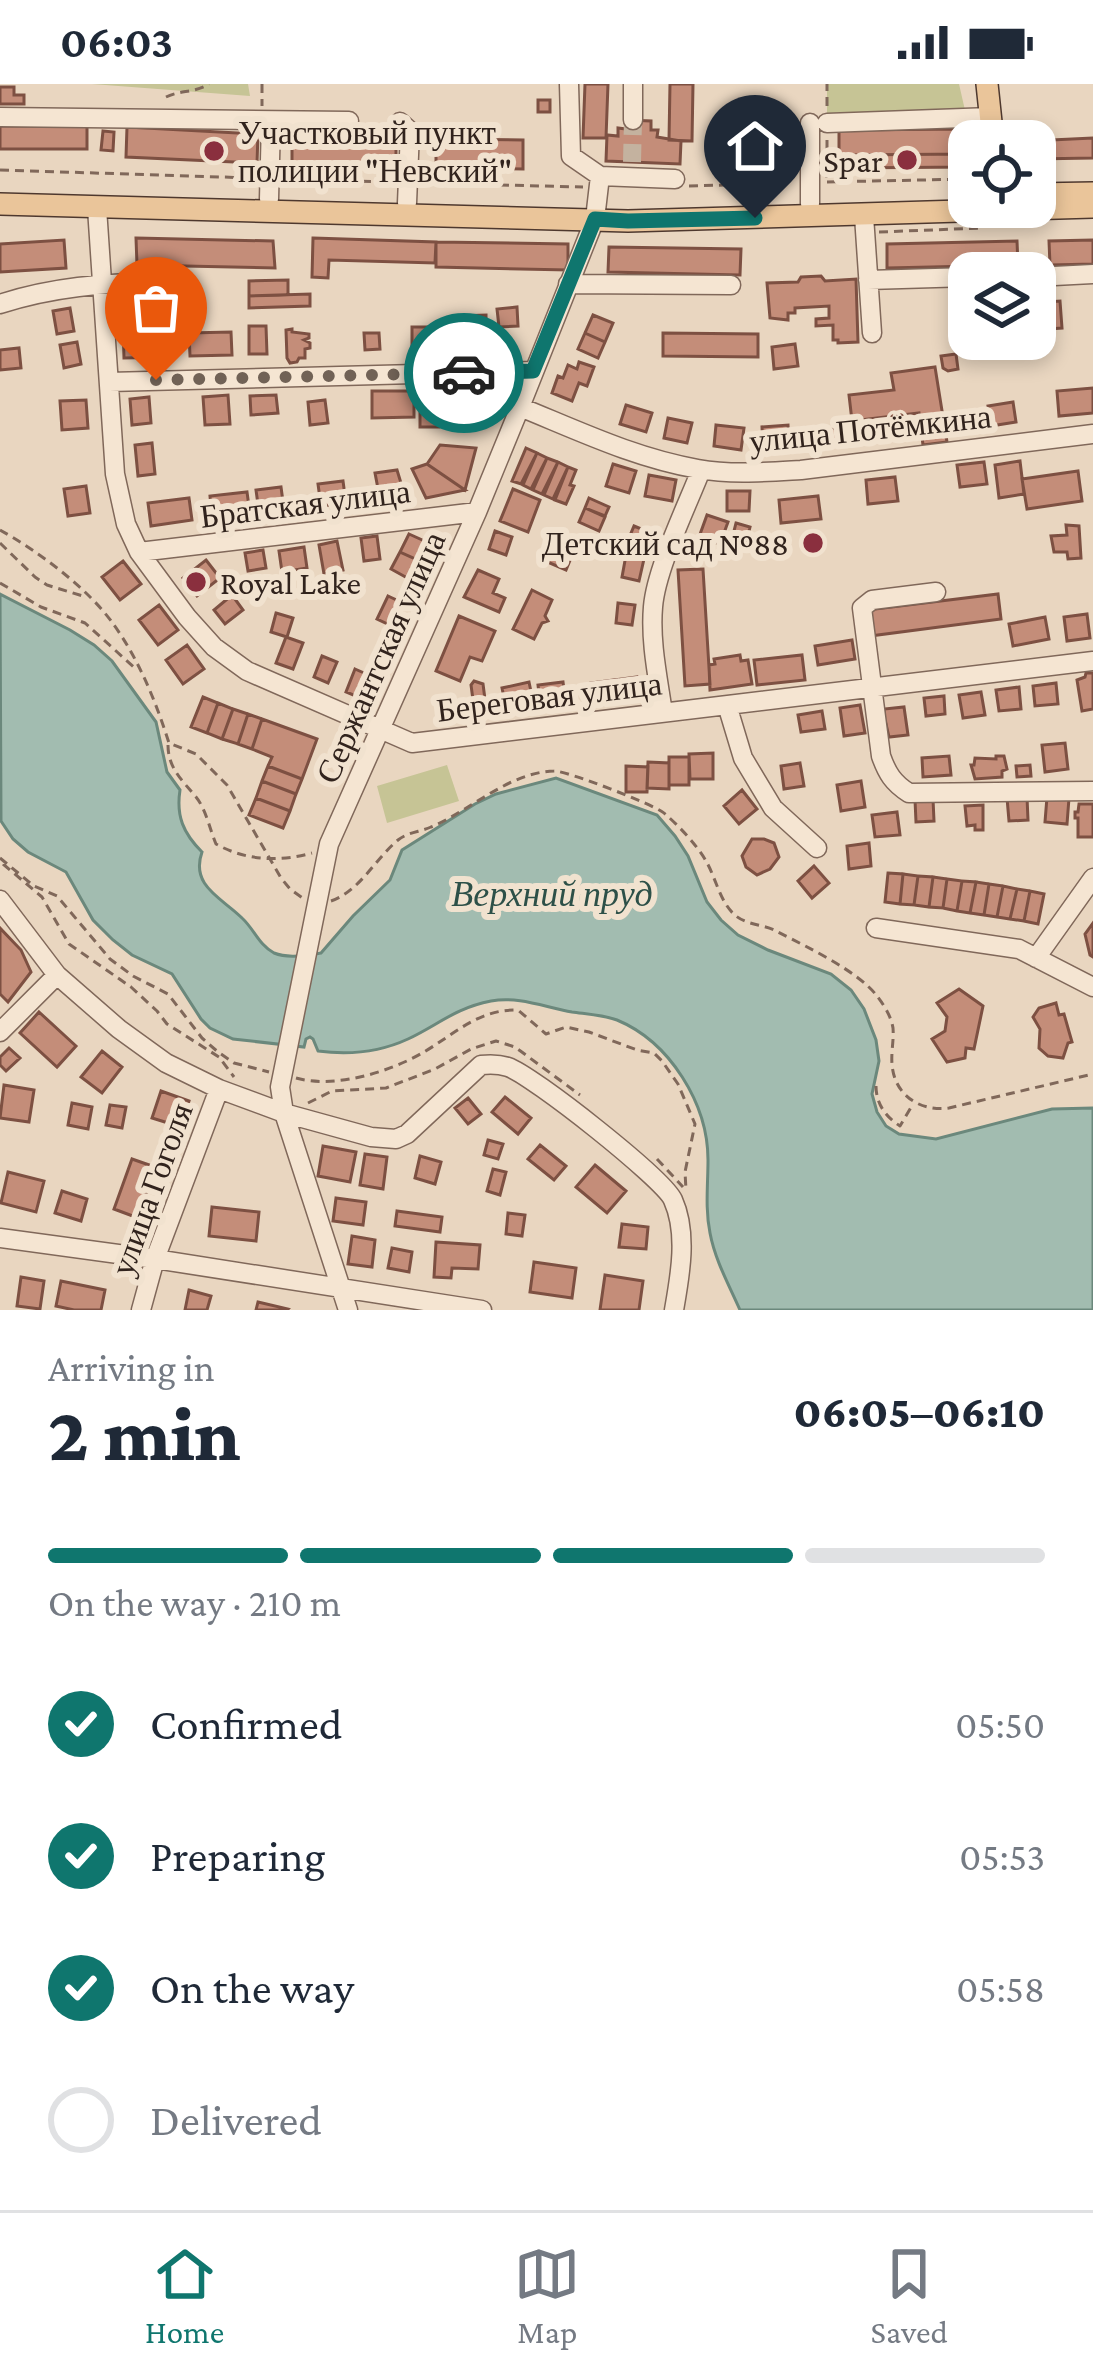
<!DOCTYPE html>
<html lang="en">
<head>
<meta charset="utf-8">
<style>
	:root { --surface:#fff; --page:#f2f2f3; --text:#1f2937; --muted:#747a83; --line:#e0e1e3; --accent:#0f766e }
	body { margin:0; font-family:"Crimson Pro",serif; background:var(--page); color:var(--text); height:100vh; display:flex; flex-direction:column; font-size:45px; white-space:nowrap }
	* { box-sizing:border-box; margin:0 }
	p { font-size:39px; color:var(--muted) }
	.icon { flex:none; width:66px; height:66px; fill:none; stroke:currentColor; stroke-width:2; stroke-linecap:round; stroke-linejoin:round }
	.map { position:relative; height:1226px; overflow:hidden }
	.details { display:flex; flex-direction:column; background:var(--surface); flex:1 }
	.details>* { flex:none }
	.buttons { position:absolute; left:948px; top:36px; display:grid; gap:24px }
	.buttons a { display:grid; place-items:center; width:108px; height:108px; border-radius:24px; background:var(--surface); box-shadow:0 6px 18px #0003; font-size:60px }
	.pin { position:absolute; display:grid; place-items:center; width:102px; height:102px; color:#fff; margin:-123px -51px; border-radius:50% 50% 50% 0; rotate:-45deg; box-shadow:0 0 12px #0007 }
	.pin .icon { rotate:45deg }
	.courier { position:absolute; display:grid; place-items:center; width:120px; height:120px; margin:-60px; border:9px solid #0f766e; border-radius:50%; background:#fff; color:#222; box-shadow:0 3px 15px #0007 }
	.summary em { font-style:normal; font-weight:800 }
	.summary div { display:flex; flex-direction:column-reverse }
	.summary { display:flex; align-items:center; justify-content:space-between; height:204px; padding:0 48px }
	h1 { font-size:78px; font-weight:800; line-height:90px }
	.bar { display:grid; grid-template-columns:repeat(4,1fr); gap:18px 12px; align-content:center; height:144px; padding:0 48px }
	.bar i { height:15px; border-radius:9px; background:var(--line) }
	.bar .selected { background:var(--accent) }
	.bar p { grid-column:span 4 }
	ol { padding:0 48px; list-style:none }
	li { display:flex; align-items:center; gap:36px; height:132px }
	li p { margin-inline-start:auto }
	li .icon { padding:12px; border-radius:50%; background:var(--accent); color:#fff; stroke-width:4 }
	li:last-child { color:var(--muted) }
	li i { width:66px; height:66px; border:6px solid var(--line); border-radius:50% }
	.status { display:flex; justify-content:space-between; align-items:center; height:84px; padding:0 60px; background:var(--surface); direction:ltr }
	.status svg { height:33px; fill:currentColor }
	.dock { display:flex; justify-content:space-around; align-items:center; height:168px; border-top:3px solid var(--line); background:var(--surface); font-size:33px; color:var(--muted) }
	.dock a { display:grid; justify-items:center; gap:6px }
	.dock .selected { color:var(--accent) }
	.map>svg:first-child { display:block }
	.green { fill:#c6c495 }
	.water { fill:#a2bcb0; stroke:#6b887c; stroke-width:3 }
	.building { fill:#c48d79; stroke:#7d5042; stroke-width:3 }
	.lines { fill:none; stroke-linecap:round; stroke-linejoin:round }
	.minor-tunnel { stroke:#c4b29f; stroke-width:18; stroke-dasharray:18 9; stroke-linecap:butt }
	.minor-casing { stroke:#80685a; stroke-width:21 }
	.major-casing { stroke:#4e382e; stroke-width:24 }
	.path { stroke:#80685a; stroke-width:3; stroke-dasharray:9 6; stroke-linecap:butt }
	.minor { stroke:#f5e5d2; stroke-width:18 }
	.major { stroke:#eac59a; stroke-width:21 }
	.done { stroke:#716256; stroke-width:12; stroke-dasharray:0 21.6 }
	.route { stroke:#0f766e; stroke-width:15 }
	.poi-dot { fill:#8a2f3e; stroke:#f1e2cf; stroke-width:4.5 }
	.labels { text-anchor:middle; stroke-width:12; stroke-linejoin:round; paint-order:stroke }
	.poi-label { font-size:33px; fill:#31231d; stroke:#f1e2cf; text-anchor:start }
	.street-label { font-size:33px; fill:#31231d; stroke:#f1e2cf }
	.water-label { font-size:36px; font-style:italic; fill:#2d5048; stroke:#f1e2cf }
</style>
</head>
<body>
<div class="status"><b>06:03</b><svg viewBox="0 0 49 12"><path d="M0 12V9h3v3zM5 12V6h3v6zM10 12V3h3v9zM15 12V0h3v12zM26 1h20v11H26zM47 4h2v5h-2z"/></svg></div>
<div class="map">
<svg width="1093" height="1226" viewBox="0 0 1093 1226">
	<rect width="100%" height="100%" fill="#e9d6c0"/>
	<!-- green -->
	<path class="green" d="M92 0H248L250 12Z
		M827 0H959L967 35 827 39Z
		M447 681 459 717 387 739 377 702Z"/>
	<!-- water -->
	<path class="water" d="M0 510 70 546 94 561 112 577 156 638 167 688 180 706C176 732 183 749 202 768 190 802 222 814 242 834 254 845 259 861 274 869 289 875 306 871 321 869L353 832 390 796 402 766 475 720 496 710 556 694 657 731 675 752 688 772 707 818 721 836 738 851 768 866 831 890 851 906 864 925 876 956 879 977 872 1010 877 1028 886 1042 899 1050 936 1055 1052 1025 1093 1024V1226H740C729 1201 715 1176 710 1149 705 1124 708 1101 708 1076 708 1020 670 958 617 936 603 931 586 930 572 928 544 923 519 912 491 917 455 924 438 941 408 955 380 968 348 971 318 967L313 955 310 953 306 955 304 963 233 955 210 944 201 935 172 890 132 871 113 856 93 836 66 788 28 768 13 755 1 737Z"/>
	<!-- building -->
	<path class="building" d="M585 0H608L606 54H583Z
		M670 0H693L692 57 669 56Z
		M0 3H14V11H24V20H0Z
		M538 16H550V28H538Z
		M626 36 651 37V46H658L657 53 681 57 680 80 606 77 607 51 618 52V44L626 45Z
		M0 42H87V65H0Z
		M127 43 258 50 257 79 126 73Z
		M971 45 969 70 839 71V46Z
		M103 47 114 48 113 67 101 66Z
		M717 50 793 51V74L717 73Z
		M292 51 396 52V83L292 81Z
		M1093 54V74L1035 75V57H1030Z
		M436 55 523 56V85L436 83Z
		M969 70V83L840 84 839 71Z
		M136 154 273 157 275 184 137 181Z
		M313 154 436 158 435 179 329 176 328 194 312 193Z
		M64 156 66 184 0 188V160Z
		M1093 156V180L1050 181 1049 157Z
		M1017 157 1018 181 887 184V160Z
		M436 158 568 160V186L436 183Z
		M609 163 741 165 740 191 608 188Z
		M821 192 825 197 856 195 858 258 838 259V256H833V241L816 242V235L829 234V222L795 224V229H788V236L770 234 767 199 798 198 801 193Z
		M288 196V211L249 212V197Z
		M122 206H145L146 247 174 246 175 273 124 274Z
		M310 210V222L249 224V212Z
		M1060 217 1062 244 1049 245 1047 218Z
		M1047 218 1049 245 1035 246V219Z
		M517 223 518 242 499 243 497 225Z
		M70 224 74 247 57 250 53 227Z
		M962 230H969V255H975V259H963Z
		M486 231V246H476L477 266 459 267 458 232Z
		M593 231 613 239 605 258 585 249Z
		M249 242H266L267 270H249Z
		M412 243H427L428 271H412Z
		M292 245V248L309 250V254L304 256 310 259V264L305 265V274H299L297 278 290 279 287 274 286 246Z
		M231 248 232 271 190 272 189 249Z
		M364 249H379L380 265 365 266Z
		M585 249 605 258 598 274 578 265Z
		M663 249 758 250V273L663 272Z
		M77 258 81 280 64 284 60 261Z
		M795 260 798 282 774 285 772 263Z
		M19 264 21 284 0 286V266Z
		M956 270 958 285 948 287 943 284 941 272Z
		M579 278 594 283 587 302 579 299 572 317 552 309 558 292 563 294 568 281 577 285Z
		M935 283 947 358 923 361 919 329 852 337 849 311 894 306 891 289Z
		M1093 304V329L1059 332 1057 307Z
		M372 307H414V333L372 334Z
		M228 311 230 340 205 341 203 313Z
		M276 311 278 329 251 331 250 312Z
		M481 311V339H459V333H448V312Z
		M420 312H448V333H439V343H420Z
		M149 313 151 339 132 341 130 315Z
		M86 316 88 344 62 346 60 317Z
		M325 316 328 339 310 341 308 318Z
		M1013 318 1016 338 991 342 988 322Z
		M626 321 652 329 646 348 620 340Z
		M668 334 692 339 687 359 664 354Z
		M716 341 744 344 741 366 714 362Z
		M788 341 789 365 763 366 762 343Z
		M847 343 849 359 807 364 805 348Z
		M152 359 155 390 138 392 135 361Z
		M440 361 476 364 465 406 427 380Z
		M526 364 537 369 521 400 512 397Z
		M537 369 547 374 531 405 523 401Z
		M547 374 558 378 542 410 533 406Z
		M1020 377 1024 410 999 414 995 381Z
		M558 378 568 383 553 415 544 411Z
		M984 378 987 400 960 403 957 381Z
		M427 380 465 406 426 414 412 385Z
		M613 380 636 387 629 409 606 402Z
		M568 383 576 386 570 401 574 402 566 420 555 416Z
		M397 386 401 399 399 412 380 415 375 389Z
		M1078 387 1082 417 1027 425 1022 395Z
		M649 391 676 396 672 417 645 412Z
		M895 393 898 417 868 420 866 396Z
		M343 397 346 419 321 422 318 400Z
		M86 402 90 429 68 432 64 405Z
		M281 403 284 425 259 428 256 406Z
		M513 405 540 416 528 448 500 437Z
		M727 407H750L749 427H727Z
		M247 408 250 430 212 434 210 412Z
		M818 412 821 435 781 439 779 416Z
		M189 414 192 436 151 442 148 419Z
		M589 414 609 423 605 432 585 424Z
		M585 424 605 433 599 447 579 438Z
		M707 431 728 438 720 460 699 453Z
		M736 439 750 443 746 459 732 455Z
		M1066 441 1079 442 1081 474 1068 475 1067 468H1054L1051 452 1067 451Z
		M634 442 656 451 652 460 648 458 639 472 626 465 630 463 626 461Z
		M495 447 512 453 506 471 489 465Z
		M557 448 578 457 566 486 545 477Z
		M409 450 431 460 422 478 400 468Z
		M377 452 380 475 364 477 361 454Z
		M337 457 343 486 324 490 319 461Z
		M304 463 307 484 282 488 279 467Z
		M263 466 266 484 248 487 245 469Z
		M400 468 422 478 411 496 391 485Z
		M626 471 644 475 639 497 622 493Z
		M206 476 220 494 197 512 183 494Z
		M123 477 141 500 120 516 102 493Z
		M703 485 710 600 685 602 678 486Z
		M478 486 499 495 493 509 505 514 499 528 464 513Z
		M532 506 552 516 545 532 548 537 542 539 534 555 513 545Z
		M998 510 1001 535 870 552 867 526Z
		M232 511 243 526 225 540 214 526Z
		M388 512 405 520 394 543 377 535Z
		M618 519 635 521 632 541 616 539Z
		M159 521 178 546 158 561 139 536Z
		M276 529 293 534 287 553 271 548Z
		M1087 530 1090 554 1067 557 1064 533Z
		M459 532 495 547 482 577 470 573 460 597 436 587Z
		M1045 533 1049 555 1013 562 1009 540Z
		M286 553 303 559 293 585 276 579Z
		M852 556 855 575 818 581 815 562Z
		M187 561 204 585 183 600 166 576Z
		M740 571 741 577 748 576 752 600 710 606 709 581 715 580 714 575Z
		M802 571 805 596 757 601 754 576Z
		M322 572 337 578 328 599 314 593Z
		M355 585 373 593 363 615 346 608Z
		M1086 589H1093V625L1082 627 1077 596 1085 593Z
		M637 593 641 615 617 619 614 596Z
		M614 596 617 619 594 622 591 599Z
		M474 597 483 600 486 623 483 624 484 633 477 636 476 634 464 635 460 621 462 617 473 616 471 601Z
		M529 598 534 622 507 628 502 604Z
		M563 598 566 622 541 626 538 601Z
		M1056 599 1058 620 1035 622 1033 602Z
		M1019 603 1021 625 999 627 996 606Z
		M981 608 985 631 963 634 959 611Z
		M944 612 945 630 926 632 924 614Z
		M203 613 218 619 207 649 191 643Z
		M218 619 233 625 222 655 207 649Z
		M860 621 865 649 844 652 840 624Z
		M904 623 908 651 889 653 886 640H884V625Z
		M233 625 248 630 238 660 222 655Z
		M822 627 825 645 801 648 798 631Z
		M248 630 262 635 252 665 238 660Z
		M262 635 317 655 302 695 268 682 272 673 252 665Z
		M1065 659 1068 685 1045 688 1042 661Z
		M713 669V695H690L689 670Z
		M949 672 951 691 923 693 922 674Z
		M996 672H1004L1007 685 1002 687V693L975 695 971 681H974L975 674 996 675Z
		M669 673H689V701H669Z
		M648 678 669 679V705L647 704Z
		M800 679 804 702 784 705 781 682Z
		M1030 681 1031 692 1017 693 1016 682Z
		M268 682 302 695 296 710 262 697Z
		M626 682 648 683 647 708H626Z
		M262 697 296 710 290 727 256 714Z
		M861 697 865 723 841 727 837 701Z
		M742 706 757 725 739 740 724 722Z
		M1027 713 1028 736 1009 737 1007 714Z
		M1047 713 1069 714 1067 740 1045 738Z
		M256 714 290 727 283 744 249 731Z
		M933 715 934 737 916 738 915 716Z
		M1079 720H1093V753H1078V734H1075V728H1078Z
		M983 721V746H975V741L967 742 965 722Z
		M897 728 900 751 875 753 872 731Z
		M752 755H764L774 759 779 773 770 785 757 791 746 783 742 772Z
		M869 759 871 782 849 785 847 762Z
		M814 782 829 799 812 814 798 797Z
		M888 789 903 790 900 820 885 818Z
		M903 790 918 792 914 821 900 820Z
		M918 792 933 793 929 823 914 821Z
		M933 793 947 795 943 824 929 823Z
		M947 795 962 797 957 827 943 824Z
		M962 797 976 798 970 829 957 827Z
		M976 798 989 800 984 831 970 829Z
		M989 800 1003 802 997 833 984 831Z
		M1003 802 1017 805 1010 835 997 833Z
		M1017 805 1030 807 1024 837 1010 835Z
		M1030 807 1044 810 1038 840 1024 837Z
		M1093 839V873L1090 871 1085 850Z
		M0 844 21 866 31 888 8 918 0 910Z
		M959 905 983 922 974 965 966 964 965 974 947 978 932 955 945 947 947 933 937 919Z
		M1056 919 1059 931 1064 930 1072 958 1068 959 1063 974 1048 972 1039 964 1040 945 1033 933 1039 924Z
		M39 928 76 962 57 983 20 949Z
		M9 964 20 974 6 987 0 981V973Z
		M102 967 122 983 102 1009 81 993Z
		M4 1001 34 1006 29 1038 0 1034Z
		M161 1007 189 1017 181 1043 152 1034Z
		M505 1013 531 1034 518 1050 492 1028Z
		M468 1014 481 1030 468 1040 455 1024Z
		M72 1019 92 1023 88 1045 68 1041Z
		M110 1021 126 1023 122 1044 106 1041Z
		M488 1056 503 1060 498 1075 484 1071Z
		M540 1061 566 1082 554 1096 528 1075Z
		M323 1062 356 1068 350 1098 318 1092Z
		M365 1070 387 1073 383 1105 360 1101Z
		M420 1072 441 1078 435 1100 415 1094Z
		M132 1075 155 1083 138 1134 114 1125Z
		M595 1081 626 1107 607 1129 576 1103Z
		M493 1085 506 1088 500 1111 487 1107Z
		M8 1088 44 1097 36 1128 1 1119Z
		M62 1107 87 1115 81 1137 55 1129Z
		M336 1114 366 1118 363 1141 333 1137Z
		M212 1123 259 1128 256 1157 209 1152Z
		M397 1127 442 1133 440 1148 395 1142Z
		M508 1129 525 1131 522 1152 506 1150Z
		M622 1140 648 1143 646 1165 619 1163Z
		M352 1152 375 1156 372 1183 348 1180Z
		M436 1158 480 1161 478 1185 452 1184 451 1194 434 1193Z
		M392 1164 412 1168 409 1188 388 1184Z
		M534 1178 576 1184 572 1214 530 1208Z
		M605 1191 643 1197 639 1226H600Z
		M21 1193 44 1197 40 1225 17 1222Z
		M61 1197 105 1206 101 1226H74L56 1222Z
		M189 1206 211 1212 207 1226H185Z
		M258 1218 288 1225 287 1226H256Z"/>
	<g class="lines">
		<!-- minor-tunnel -->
		<path class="minor-tunnel" d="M632 78 633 36"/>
		<!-- minor casing -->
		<g class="minor-casing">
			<path id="minor" d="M569 0 571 72 600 92 675 95
				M0 33 349 37
				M633 36V0
				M400 38 410 47 407 119
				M827 39 991 33
				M269 115 271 38
				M810 120V39
				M97 124 115 390 126 440 139 468 187 533 214 563 247 587 412 659 1093 577
				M864 132 872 249
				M1054 192 1093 190
				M868 196 969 193
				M568 200 731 201
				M0 220C52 203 104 199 159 198
				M109 298 533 287
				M520 323C579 347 635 374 698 385 731 391 767 388 801 386L1093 350
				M139 468 477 428
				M936 508 872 516 862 524 881 672C887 689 893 699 909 709L1093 707
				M727 621 743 674 773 724 817 764
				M663 629C658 594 650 558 653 523 656 485 687 422 701 386
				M0 816 57 891 119 945 166 979 219 1005 284 1029 371 1053 396 1055 407 1050 481 981C490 980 499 980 508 983 532 991 664 1095 673 1116 688 1149 680 1192 674 1226
				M876 844 1019 865 1093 903
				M1036 874 1093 794
				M0 948 57 891
				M0 1154 155 1175 482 1226
				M141 1226 155 1175 219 1005
				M348 1226 284 1029 280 1003 329 760 477 428 520 323 595 135 600 92"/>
		</g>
		<!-- major casing -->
		<g class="major-casing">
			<path id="major" d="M987 0 993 57
				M1035 110 1093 109
				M0 120 628 137 1093 123"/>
		</g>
		<!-- path -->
		<path class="path" d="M262 0V22
			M166 13C180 6 195 9 209 0
			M827 22V0
			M827 56V94
			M0 86 253 94
			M287 95 391 98
			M827 98 969 95
			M425 99 583 103
			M689 102 793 99
			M879 148 983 144
			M0 446C38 467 89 505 114 541 139 576 156 618 169 659L196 670 227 701 281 794 290 805 304 815
			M0 459 35 493 47 501 86 513
			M0 499 41 523 85 539 136 585
			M168 661C168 684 182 696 196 713 206 725 210 746 216 760 246 777 280 778 312 769
			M0 774 34 802 57 812 110 875 133 892 168 910 202 954 218 968 234 979 269 988
			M3 780 42 813 69 860 131 903 157 927 167 940 219 973 234 993
			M331 817C360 807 375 775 398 756 408 748 420 748 431 743 470 727 509 688 554 687 565 686 655 721 664 729 678 741 697 761 706 777 716 794 720 819 736 832 749 842 765 840 778 848 807 863 858 887 877 912 884 921 891 932 893 944 894 956 891 968 892 980 894 1011 920 1028 949 1024L1093 990
			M296 994C334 1005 390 988 424 968 456 949 479 925 518 926L546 950 566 943 589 948 637 966 654 969 662 977 678 1000 695 1040 685 1088 686 1106
			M876 1002C876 1020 886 1033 900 1042L913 1020
			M308 1019 332 1007 386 1004 435 985 471 965 496 957 515 963 580 1011
			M657 1075 683 1103"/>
		<!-- minor -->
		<use href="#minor" class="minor"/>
		<!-- major -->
		<use href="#major" class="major"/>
	</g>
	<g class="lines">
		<!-- done -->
		<path class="done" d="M156 296 464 289"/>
		<!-- route -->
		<path class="route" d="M464 289 533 287 595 135 628 137 755 134"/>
	</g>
	<!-- markers -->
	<g class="poi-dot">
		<circle cx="214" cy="67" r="12"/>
		<circle cx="907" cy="76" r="12"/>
		<circle cx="813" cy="459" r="12"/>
		<circle cx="196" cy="498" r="12"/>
	</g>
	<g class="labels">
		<!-- poi labels -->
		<g class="poi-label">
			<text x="238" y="60">Участковый пункт<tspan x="238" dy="38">полиции "Невский"</tspan></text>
			<text x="883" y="88" text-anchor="end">Spar</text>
			<text x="789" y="471" text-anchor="end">Детский сад №88</text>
			<text x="220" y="510">Royal Lake</text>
		</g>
		<!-- street labels -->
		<g class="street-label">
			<text transform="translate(870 344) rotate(-6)" y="12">улица Потёмкина</text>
			<text transform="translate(305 419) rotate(-7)" y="12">Братская улица</text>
			<text transform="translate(380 573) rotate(-66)" y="12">Сержантская улица</text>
			<text transform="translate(549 612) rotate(-7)" y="12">Береговая улица</text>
			<text transform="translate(151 1105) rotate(-70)" y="12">улица Гоголя</text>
		</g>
		<!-- water labels -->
		<g class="water-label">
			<text x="552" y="822">Верхний пруд</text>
		</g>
	</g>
</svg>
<div class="buttons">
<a><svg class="icon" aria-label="locate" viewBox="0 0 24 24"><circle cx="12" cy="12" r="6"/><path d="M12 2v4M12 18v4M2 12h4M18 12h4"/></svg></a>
<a><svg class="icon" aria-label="layers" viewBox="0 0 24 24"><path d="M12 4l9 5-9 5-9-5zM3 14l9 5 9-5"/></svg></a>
</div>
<div class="pin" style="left:156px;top:296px;background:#ea580c"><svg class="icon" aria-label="bag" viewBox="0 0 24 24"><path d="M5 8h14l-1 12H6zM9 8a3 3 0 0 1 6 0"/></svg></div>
<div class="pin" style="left:755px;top:134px;background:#1f2937"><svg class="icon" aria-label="home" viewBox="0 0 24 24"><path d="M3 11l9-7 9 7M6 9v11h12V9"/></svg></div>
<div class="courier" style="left:464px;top:289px"><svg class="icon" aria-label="car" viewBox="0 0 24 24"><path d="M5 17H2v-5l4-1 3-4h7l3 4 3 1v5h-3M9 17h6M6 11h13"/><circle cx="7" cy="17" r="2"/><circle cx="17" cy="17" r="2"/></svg></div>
</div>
<section class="details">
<div class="summary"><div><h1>2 min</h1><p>Arriving in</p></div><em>06:05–06:10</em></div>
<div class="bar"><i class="selected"></i><i class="selected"></i><i class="selected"></i><i></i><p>On the way · 210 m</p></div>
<ol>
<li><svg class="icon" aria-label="check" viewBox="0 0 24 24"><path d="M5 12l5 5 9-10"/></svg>Confirmed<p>05:50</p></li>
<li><svg class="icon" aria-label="check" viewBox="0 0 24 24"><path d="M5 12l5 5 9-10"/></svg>Preparing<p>05:53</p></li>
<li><svg class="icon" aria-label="check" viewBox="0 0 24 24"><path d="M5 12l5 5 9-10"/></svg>On the way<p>05:58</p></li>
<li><i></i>Delivered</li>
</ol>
</section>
<nav class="dock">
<a class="selected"><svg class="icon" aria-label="home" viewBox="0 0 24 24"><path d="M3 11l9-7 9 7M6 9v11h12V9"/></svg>Home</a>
<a><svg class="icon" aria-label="map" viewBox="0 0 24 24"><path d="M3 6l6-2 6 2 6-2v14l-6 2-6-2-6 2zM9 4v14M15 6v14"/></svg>Map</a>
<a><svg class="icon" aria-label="saved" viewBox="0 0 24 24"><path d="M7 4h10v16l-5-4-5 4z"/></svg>Saved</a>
</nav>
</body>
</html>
